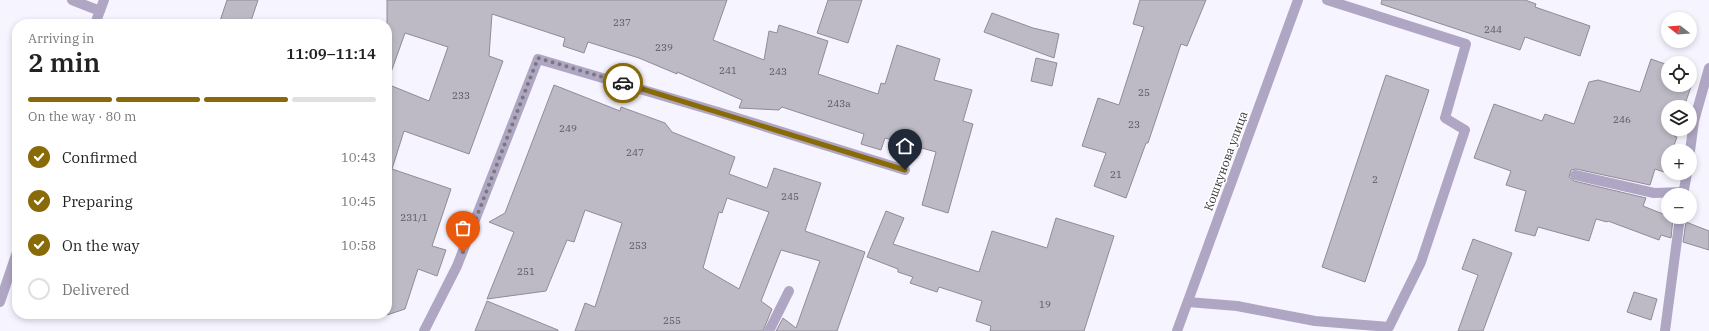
<!DOCTYPE html>
<html lang="en">
<head>
<meta charset="utf-8">
<style>
	:root { --surface:#fff; --page:#f2f2f2; --text:#222; --muted:#767676; --line:#e0e0e0; --accent:#886a07 }
	body { margin:0; font-family:"IBM Plex Serif",serif; background:var(--page); color:var(--text); height:100vh; display:flex; flex-direction:column; font-size:15px; white-space:nowrap }
	* { box-sizing:border-box; margin:0 }
	p { font-size:13px; color:var(--muted) }
	.icon { flex:none; width:22px; height:22px; fill:none; stroke:currentColor; stroke-width:2; stroke-linecap:round; stroke-linejoin:round }
	.map { position:relative; flex:1; overflow:hidden }
	.drawer { position:absolute; left:12px; top:19px; width:380px; height:300px; display:flex; flex-direction:column; background:var(--surface); border-radius:16px; box-shadow:0 2px 6px #0003 }
	.drawer>* { flex:none }
	.needle { width:26px; rotate:287deg }
	.buttons { position:absolute; left:1661px; top:12px; display:grid; gap:8px }
	.buttons a { display:grid; place-items:center; width:36px; height:36px; border-radius:50%; background:var(--surface); box-shadow:0 2px 6px #0003; font-size:20px }
	.pin { position:absolute; display:grid; place-items:center; width:34px; height:34px; color:#fff; margin:-41px -17px; border-radius:50% 50% 50% 0; rotate:-45deg; box-shadow:0 0 4px #0007 }
	.pin .icon { rotate:45deg }
	.courier { position:absolute; display:grid; place-items:center; width:40px; height:40px; margin:-20px; border:3px solid #886a07; border-radius:50%; background:#fff; color:#222; box-shadow:0 1px 5px #0007 }
	.overview em { font-style:normal; font-weight:600 }
	.overview div { display:flex; flex-direction:column-reverse }
	.overview { display:flex; align-items:center; justify-content:space-between; height:68px; padding:0 16px }
	h1 { font-size:26px; font-weight:600; line-height:30px }
	.bar { display:grid; grid-template-columns:repeat(4,1fr); gap:6px 4px; align-content:center; height:48px; padding:0 16px }
	.bar i { height:5px; border-radius:3px; background:var(--line) }
	.bar .active { background:var(--accent) }
	.bar p { grid-column:span 4 }
	ol { padding:0 16px; list-style:none }
	li { display:flex; align-items:center; gap:12px; height:44px }
	li p { margin-inline-start:auto }
	li .icon { padding:4px; border-radius:50%; background:var(--accent); color:#fff; stroke-width:4 }
	li:last-child { color:var(--muted) }
	li i { width:22px; height:22px; border:2px solid var(--line); border-radius:50% }
	.map>svg:first-child { display:block }
	.building { fill:#bdbac6; stroke:#8f8c97; fill-rule:evenodd }
	.lines { fill:none; stroke-linecap:round; stroke-linejoin:round }
	.service { stroke:#afa6c3; stroke-width:10 }
	.minor { stroke:#afa6c3; stroke-width:10 }
	.done { stroke:#7a787f; stroke-width:4; stroke-dasharray:0 7.2 }
	.route { stroke:#886a07; stroke-width:5 }
	.labels { text-anchor:middle; stroke-width:3; stroke-linejoin:round; paint-order:stroke }
	.number-label { font-size:10px; fill:#58575e }
	.street-label { font-size:12px; fill:#37363b; stroke:#fff }
</style>
</head>
<body>
<div class="map">
<svg width="1709" height="331" viewBox="0 0 1709 331">
	<rect width="100%" height="100%" fill="#f6f4fe"/>
	<!-- building -->
	<path class="building" d="M227 0H258L250 24H219Z
		M387 0H727L713 40 764 60 769 31 777 33 779 25 828 41 818 74 878 94 881 83 885 84 897 45 940 59 934 80 972 90 963 121 973 124 948 213 922 205 936 152 885 138 881 150 861 144 864 134 782 107 779 110 739 108 742 100 677 72V74L639 58 588 42 584 53 563 46 565 38 492 14 489 56 503 61 469 154 404 131 392 169 451 189 432 246 446 250 437 276 418 269 405 309 387 315V84L429 101 448 47 405 33 390 75H387Z
		M828 0H862L848 43 817 33Z
		M1140 0H1206L1187 46 1181 44 1148 143H1146L1126 198 1094 186 1106 153 1082 146 1098 98 1119 105 1144 27 1133 24Z
		M1382 0H1525L1536 4 1535 7 1590 26 1580 56 1525 37 1520 50 1381 4Z
		M992 13 1033 28 1059 34 1054 58 984 32Z
		M1036 58 1057 63 1052 86 1031 81Z
		M1651 59 1668 65V85H1690V73L1695 75 1684 107H1668V129H1676L1674 136 1677 137 1672 151H1668V161L1664 172 1655 169 1650 185 1576 169 1571 170 1569 177 1574 181 1646 198 1643 206 1668 216V217L1673 218 1671 238 1661 235 1659 240 1608 221 1607 222 1596 219 1589 241 1538 227 1535 236 1515 231 1526 191 1506 185 1511 171 1474 158 1494 104 1542 121 1545 114 1574 124 1589 82 1598 80 1640 92Z
		M1386 75 1429 90 1365 282 1322 267Z
		M554 85 620 111 621 107 665 123 672 132 735 157 729 174 767 188 774 168 821 183 805 231 865 252 837 331H776L783 318 796 328 820 261 781 250 761 301 772 309 763 331H575L585 303 595 307 622 223 585 210 574 242 567 240 546 291 487 299 514 232 489 222 505 213ZM727 198 769 212 739 289 703 268 719 212 722 213Z
		M886 211 904 218 893 244 979 272 992 231 1047 248 1056 218 1114 236 1084 331H990L991 326 976 321 982 301 939 287 937 292 910 283 913 277 898 272V269L867 257Z
		M1686 222 1709 231V250L1683 242Z
		M1473 239 1512 253 1483 331H1458L1478 275 1462 269Z
		M1634 292 1657 299 1651 320 1627 312Z
		M487 301 558 330V331H475Z"/>
	<g class="lines">
		<!-- service -->
		<path class="service" d="M1575 175 1654 193 1684 192
			M1188 302 1237 306 1315 321 1389 327 1421 262 1465 130 1445 118 1466 44 1327 0"/>
		<!-- minor -->
		<path class="minor" d="M72 0 100 11
			M95 24 104 0
			M1690 151 1694 121 1709 68
			M1683 195 1687 173
			M0 302 17 252
			M424 331 457 266 538 59 718 112 905 170
			M769 331 789 291
			M1177 331 1298 0
			M1665 331 1680 217"/>
	</g>
	<g class="lines">
		<!-- done -->
		<path class="done" d="M463 252 538 58 623 83"/>
		<!-- route -->
		<path class="route" d="M623 83 905 170"/>
	</g>
	<g class="labels">
		<!-- number labels -->
		<g class="number-label">
			<text x="622" y="26">237</text>
			<text x="1493" y="33">244</text>
			<text x="664" y="51">239</text>
			<text x="728" y="74">241</text>
			<text x="778" y="75">243</text>
			<text x="1144" y="96">25</text>
			<text x="461" y="99">233</text>
			<text x="839" y="107">243а</text>
			<text x="1622" y="123">246</text>
			<text x="1134" y="128">23</text>
			<text x="568" y="132">249</text>
			<text x="635" y="156">247</text>
			<text x="1116" y="178">21</text>
			<text x="1375" y="183">2</text>
			<text x="790" y="200">245</text>
			<text x="414" y="221">231/1</text>
			<text x="638" y="249">253</text>
			<text x="526" y="275">251</text>
			<text x="1045" y="308">19</text>
			<text x="672" y="324">255</text>
		</g>
		<!-- street labels -->
		<g class="street-label">
			<text transform="translate(1226 161) rotate(-70)" y="4">Кошкунова улица</text>
		</g>
	</g>
</svg>
<div class="buttons">
<a><svg class="needle" viewBox="-14 -14 28 28"><path d="M0-13l5 13h-10z" fill="#e53935"/><path d="M0 13l5-13h-10z" fill="#767676"/></svg></a>
<a><svg class="icon" aria-label="locate" viewBox="0 0 24 24"><circle cx="12" cy="12" r="6"/><path d="M12 2v4M12 18v4M2 12h4M18 12h4"/></svg></a>
<a><svg class="icon" aria-label="layers" viewBox="0 0 24 24"><path d="M12 4l9 5-9 5-9-5zM3 14l9 5 9-5"/></svg></a>
<a>+</a>
<a>−</a>
</div>
<div class="pin" style="left:463px;top:252px;background:#ea580c"><svg class="icon" aria-label="bag" viewBox="0 0 24 24"><path d="M5 8h14l-1 12H6zM9 8a3 3 0 0 1 6 0"/></svg></div>
<div class="pin" style="left:905px;top:170px;background:#1f2937"><svg class="icon" aria-label="home" viewBox="0 0 24 24"><path d="M3 11l9-7 9 7M6 9v11h12V9"/></svg></div>
<div class="courier" style="left:623px;top:83px"><svg class="icon" aria-label="car" viewBox="0 0 24 24"><path d="M5 17H2v-5l4-1 3-4h7l3 4 3 1v5h-3M9 17h6M6 11h13"/><circle cx="7" cy="17" r="2"/><circle cx="17" cy="17" r="2"/></svg></div>
<section class="drawer">
<div class="overview"><div><h1>2 min</h1><p>Arriving in</p></div><em>11:09–11:14</em></div>
<div class="bar"><i class="active"></i><i class="active"></i><i class="active"></i><i></i><p>On the way · 80 m</p></div>
<ol>
<li><svg class="icon" aria-label="check" viewBox="0 0 24 24"><path d="M5 12l5 5 9-10"/></svg>Confirmed<p>10:43</p></li>
<li><svg class="icon" aria-label="check" viewBox="0 0 24 24"><path d="M5 12l5 5 9-10"/></svg>Preparing<p>10:45</p></li>
<li><svg class="icon" aria-label="check" viewBox="0 0 24 24"><path d="M5 12l5 5 9-10"/></svg>On the way<p>10:58</p></li>
<li><i></i>Delivered</li>
</ol>
</section>
</div>
</body>
</html>
